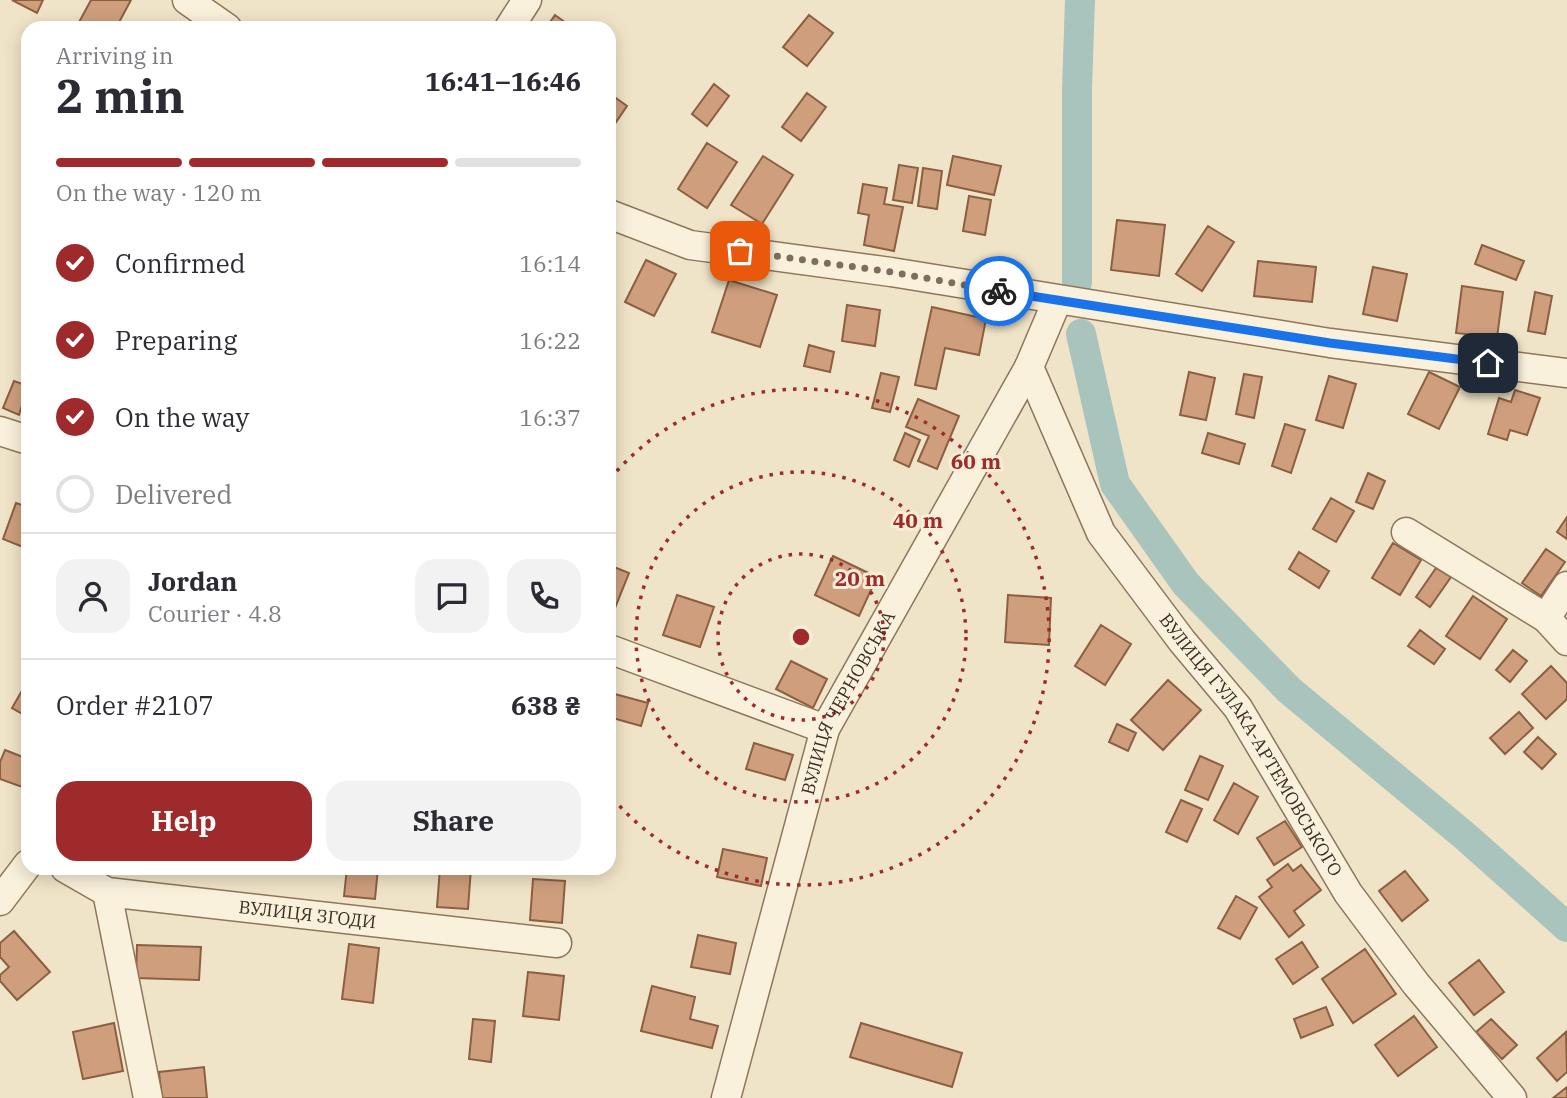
<!DOCTYPE html>
<html lang="en">
<head>
<meta charset="utf-8">
<style>
	:root { --surface:#fff; --page:#f2f2f3; --text:#2b2b33; --muted:#7c7c81; --line:#e1e1e2; --accent:#9e2a2b }
	body { margin:0; font-family:"IBM Plex Serif",serif; background:var(--page); color:var(--text); height:100vh; display:flex; flex-direction:column; font-size:26px; white-space:nowrap }
	* { box-sizing:border-box; margin:0 }
	p { font-size:23px; color:var(--muted) }
	.icon { flex:none; width:38px; height:38px; fill:none; stroke:currentColor; stroke-width:2; stroke-linecap:round; stroke-linejoin:round }
	.map { position:relative; flex:1; overflow:hidden }
	.panel { position:absolute; left:21px; top:21px; width:595px; height:854px; display:flex; flex-direction:column; background:var(--surface); border-radius:21px; box-shadow:0 4px 18px #0003 }
	.panel>* { flex:none }
	.pin { position:absolute; display:grid; place-items:center; width:60px; height:60px; color:#fff; margin:-30px; border-radius:14px; box-shadow:0 4px 10px #0006 }
	.courier { position:absolute; display:grid; place-items:center; width:70px; height:70px; margin:-35px; border:5px solid #1a73e8; border-radius:50%; background:#fff; color:#222; box-shadow:0 2px 9px #0007 }
	.overview em { font-style:normal; font-weight:800 }
	.overview div { display:flex; flex-direction:column-reverse }
	.overview { display:flex; align-items:center; justify-content:space-between; height:119px; padding:0 35px }
	h1 { font-size:46px; font-weight:800; line-height:52px }
	.bar { display:grid; grid-template-columns:repeat(4,1fr); gap:10px 7px; align-content:center; height:84px; padding:0 35px }
	.bar i { height:9px; border-radius:5px; background:var(--line) }
	.bar .current { background:var(--accent) }
	.bar p { grid-column:span 4 }
	.line { display:flex; align-items:center; gap:18px; padding:0 35px; border-top:2px solid var(--line) }
	.line div { flex:1 }
	.round { display:grid; place-items:center; flex:none; width:74px; height:74px; border-radius:21px; background:var(--page) }
	ol { padding:0 35px; list-style:none }
	li { display:flex; align-items:center; gap:21px; height:77px }
	li p { margin-inline-start:auto }
	li .icon { padding:7px; border-radius:50%; background:var(--accent); color:#fff; stroke-width:4 }
	li:last-child { color:var(--muted) }
	li i { width:38px; height:38px; border:4px solid var(--line); border-radius:50% }
	.button { display:flex; gap:14px; margin-top:auto; padding:14px 35px }
	.button a { flex:1; height:80px; border-radius:21px; background:var(--accent); color:#fff; font-size:28px; font-weight:800; line-height:80px; text-align:center }
	.button a+a { background:var(--page); color:var(--text) }
	.map>svg:first-child { display:block }
	.lines { fill:none; stroke-linecap:round; stroke-linejoin:round }
	.canal { stroke:#a9c4bc; stroke-width:30 }
	.building { fill:#cf9f7d; stroke:#8d5f41; stroke-width:2 }
	.minor-casing { stroke:#8d765c; stroke-width:31 }
	.minor { stroke:#faf1dc; stroke-width:28 }
	.done { stroke:#7c6e5b; stroke-width:7; stroke-dasharray:0 12.6 }
	.route { stroke:#1a73e8; stroke-width:9 }
	.ring { fill:none; stroke:#9e2a2b; stroke-width:3.5; stroke-dasharray:3.5 7 }
	.labels { text-anchor:middle; stroke-width:6; stroke-linejoin:round; paint-order:stroke }
	.street-label { font-size:18px; fill:#3d2e20; stroke:#f7eed8 }
	.centre { fill:#9e2a2b; stroke:#f7eed8; stroke-width:3.5 }
	.ring-label { font-size:21px; text-anchor:middle; font-weight:bold; fill:#9e2a2b; stroke:#f7eed8; stroke-width:6; stroke-linejoin:round; paint-order:stroke }
</style>
</head>
<body>
<div class="map">
<svg width="1567" height="1098" viewBox="0 0 1567 1098">
	<rect width="100%" height="100%" fill="#f0e4c8"/>
	<g class="lines">
		<!-- canal -->
		<path class="canal" d="M1077 282V89L1080 0
			M1081 334 1115 484 1186 584 1289 690 1466 837 1567 927"/>
	</g>
	<!-- building -->
	<path class="building" d="M12 0H43L37 13Z
		M91 0H131L116 28H87L78 24Z
		M555 15 573 28H546Z
		M809 15 833 33 807 66 783 47Z
		M714 84 729 96 707 126 692 114Z
		M609 93 627 106 612 128 609 126Z
		M807 93 826 107 801 141 782 127Z
		M707 143 737 162 707 208 678 189Z
		M763 156 793 175 762 224 731 205Z
		M953 156 1001 166 994 195 947 185Z
		M899 165 918 168 912 203 893 200Z
		M923 168 942 171 937 209 918 206Z
		M863 184 887 188 884 204 903 207 894 251 864 245 869 215 858 213Z
		M969 196 991 200 985 235 963 231Z
		M1117 220 1165 225 1159 276 1111 270Z
		M1208 226 1234 242 1202 291 1176 274Z
		M1482 245 1524 261 1516 280 1475 264Z
		M646 260 676 274 654 316 625 302Z
		M1258 261 1316 267 1312 302 1254 296Z
		M1373 267 1407 274 1397 321 1363 314Z
		M729 280 777 295 760 347 712 332Z
		M1462 286 1503 292 1497 338 1456 333Z
		M1535 292 1552 296 1545 334 1528 331Z
		M847 305 880 310 875 346 842 341Z
		M932 307 986 319 979 355 945 348 936 389 915 385Z
		M809 345 834 352 830 372 804 366Z
		M1189 372 1215 378 1206 420 1180 415Z
		M1429 372 1460 387 1439 429 1408 414Z
		M881 373 899 377 890 412 872 408Z
		M1244 374 1262 377 1254 418 1236 414Z
		M1329 376 1356 384 1343 428 1316 420Z
		M14 381 28 386 19 415 3 408Z
		M1515 390 1540 398 1527 435 1510 430 1507 440 1488 434 1499 398 1511 402Z
		M918 399 959 416 937 469 918 461 929 436 906 427Z
		M1285 424 1305 430 1291 473 1272 466Z
		M905 433 920 440 909 467 894 460Z
		M1208 433 1245 444 1239 464 1202 453Z
		M1368 473 1385 481 1373 509 1356 502Z
		M1331 498 1354 511 1336 542 1313 529Z
		M16 503 28 507V549L3 539Z
		M1567 517V539L1557 532Z
		M1393 543 1421 560 1400 595 1372 578Z
		M1546 549 1565 562 1541 596 1522 583Z
		M1299 552 1329 571 1319 588 1289 569Z
		M833 556 877 577 859 616 815 595Z
		M609 565 629 573 611 618H609Z
		M1436 568 1451 577 1430 607 1416 597Z
		M677 595 714 607 700 647 663 635Z
		M1008 595 1051 598 1049 645 1005 642Z
		M1473 596 1507 619 1480 659 1446 636Z
		M1101 625 1131 644 1105 685 1075 666Z
		M1420 630 1445 649 1434 664 1408 646Z
		M1513 650 1527 661 1510 682 1496 670Z
		M791 661 827 679 813 708 776 689Z
		M1551 666 1567 683V699L1546 719 1522 694Z
		M28 680V717L12 708Z
		M1168 680 1201 710 1163 750 1131 720Z
		M611 693 648 703 641 726 609 717Z
		M1519 712 1533 728 1505 754 1490 738Z
		M1117 724 1136 733 1128 751 1109 742Z
		M1538 737 1556 754 1542 769 1524 752Z
		M754 743 793 755 785 780 746 769Z
		M5 750 28 759V789L0 779V762Z
		M1200 756 1223 766 1208 800 1185 790Z
		M1234 783 1258 797 1238 834 1214 820Z
		M1181 800 1202 809 1187 842 1166 832Z
		M1285 821 1302 847 1274 865 1257 838Z
		M723 849 767 858 761 886 717 877Z
		M1288 864 1293 871 1301 865 1321 890 1294 911 1304 925 1289 937 1259 897 1272 887 1267 880Z
		M347 868H378L375 899 344 896Z
		M440 868H471L468 909 437 907Z
		M1405 871 1428 900 1402 921 1379 891Z
		M533 879 565 881 562 923 530 920Z
		M1236 896 1257 908 1240 939 1218 928Z
		M14 931 50 972 17 1000 0 981V975L9 967 0 957V943Z
		M698 935 736 943 730 974 691 967Z
		M1302 942 1318 967 1293 984 1276 959Z
		M349 944 379 948 373 1003 342 999Z
		M137 945 201 947 199 980 136 978Z
		M1365 949 1396 994 1353 1023 1322 979Z
		M1479 960 1504 992 1474 1015 1449 983Z
		M528 972 564 976 559 1020 523 1016Z
		M652 986 695 997 690 1019 718 1026 712 1048 641 1031Z
		M1326 1007 1333 1025 1301 1038 1294 1019Z
		M1414 1016 1437 1047 1398 1076 1375 1045Z
		M473 1019 495 1021 491 1062 469 1059Z
		M1491 1019 1517 1045 1502 1059 1476 1032Z
		M114 1023 123 1071 83 1079 73 1032Z
		M861 1023 962 1053 952 1087 850 1057Z
		M1566 1032 1567 1072 1557 1081 1537 1058Z
		M204 1067 207 1098H162L159 1072Z
		M1567 1087V1098H1553Z"/>
	<g class="lines">
		<!-- minor casing -->
		<g class="minor-casing">
			<g id="minor">
				<path d="M187 0 227 28"/>
				<path d="M509 28 527 0"/>
				<path d="M609 214 690 245 891 272 1330 343 1567 373"/>
				<path id="s1" d="M1029 367 1101 533 1182 641 1238 708 1348 893 1416 984 1512 1098"/>
				<path d="M0 431 28 440"/>
				<path d="M1406 532 1546 618 1567 641"/>
				<path d="M1546 618 1567 586"/>
				<path d="M609 649 825 729"/>
				<path id="s2" d="M65 868 107 892 557 943"/>
				<path d="M107 892 148 1098"/>
				<path d="M0 901 28 864"/>
				<path id="s3" d="M726 1098 825 729 1029 367 1057 301"/>
			</g>
		</g>
		<!-- minor -->
		<use href="#minor" class="minor"/>
	</g>
	<g class="lines">
		<!-- done -->
		<path class="done" d="M740 251 891 272 999 291"/>
		<!-- route -->
		<path class="route" d="M999 291 1330 343 1488 363"/>
	</g>
	<!-- distance rings -->
	<g class="ring">
		<circle cx="801" cy="637" r="83"/>
		<circle cx="801" cy="637" r="165"/>
		<path d="M610 479A248 248 0 1 1 610 795"/>
	</g>
	<g class="labels">
		<!-- street labels -->
		<g class="street-label">
			<text dy="6" stroke="none"><textPath href="#s3" startOffset="415">ВУЛИЦЯ ЧЕРНОВСЬКА</textPath></text>
			<text dy="6" stroke="none"><textPath href="#s1" startOffset="441">ВУЛИЦЯ ГУЛАКА-АРТЕМОВСЬКОГО</textPath></text>
			<text dy="6" stroke="none"><textPath href="#s2" startOffset="250">ВУЛИЦЯ ЗГОДИ</textPath></text>
		</g>
	</g>
	<circle cx="801" cy="637" r="10" class="centre"/>
	<g class="ring-label">
		<text x="976" y="469">60 m</text>
		<text x="918" y="528">40 m</text>
		<text x="860" y="586">20 m</text>
	</g>
</svg>
<div class="pin" style="left:740px;top:251px;background:#ea580c"><svg class="icon" aria-label="bag" viewBox="0 0 24 24"><path d="M5 8h14l-1 12H6zM9 8a3 3 0 0 1 6 0"/></svg></div>
<div class="pin" style="left:1488px;top:363px;background:#1f2937"><svg class="icon" aria-label="home" viewBox="0 0 24 24"><path d="M3 11l9-7 9 7M6 9v11h12V9"/></svg></div>
<div class="courier" style="left:999px;top:291px"><svg class="icon" aria-label="bike" viewBox="0 0 24 24"><circle cx="6" cy="16" r="4"/><circle cx="18" cy="16" r="4"/><path d="M6 16l4-8h5l3 8M10 8l3 8H6M13 5h3"/></svg></div>
<section class="panel">
<div class="overview"><div><h1>2 min</h1><p>Arriving in</p></div><em>16:41–16:46</em></div>
<div class="bar"><i class="current"></i><i class="current"></i><i class="current"></i><i></i><p>On the way · 120 m</p></div>
<ol>
<li><svg class="icon" aria-label="check" viewBox="0 0 24 24"><path d="M5 12l5 5 9-10"/></svg>Confirmed<p>16:14</p></li>
<li><svg class="icon" aria-label="check" viewBox="0 0 24 24"><path d="M5 12l5 5 9-10"/></svg>Preparing<p>16:22</p></li>
<li><svg class="icon" aria-label="check" viewBox="0 0 24 24"><path d="M5 12l5 5 9-10"/></svg>On the way<p>16:37</p></li>
<li><i></i>Delivered</li>
</ol>
<div class="line" style="height:126px"><a class="round"><svg class="icon" aria-label="person" viewBox="0 0 24 24"><circle cx="12" cy="8" r="4"/><path d="M4 21q1-7 8-7t8 7"/></svg></a><div><b>Jordan</b><p>Courier · 4.8</p></div><a class="round"><svg class="icon" aria-label="chat" viewBox="0 0 24 24"><path d="M4 5h16v11H9l-5 4z"/></svg></a><a class="round"><svg class="icon" aria-label="phone" viewBox="0 0 24 24"><path d="M5 4h4l2 5-3 2q2 4 5 5l2-3 5 2v4C11 20 4 13 5 4z"/></svg></a></div>
<div class="line" style="height:91px"><div>Order #2107</div><b>638 ₴</b></div>
<div class="button"><a>Help</a><a>Share</a></div>
</section>
</div>
</body>
</html>
